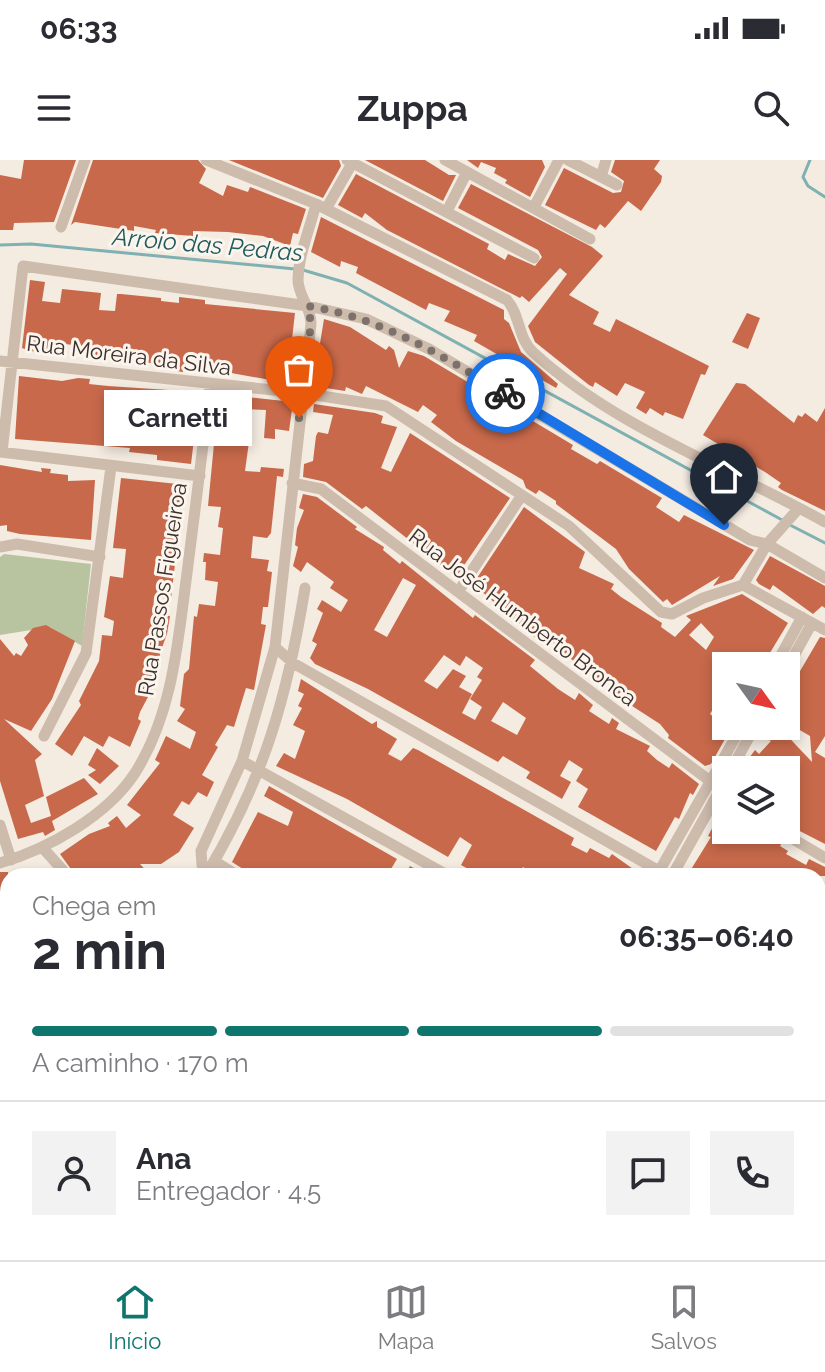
<!DOCTYPE html>
<html lang="pt">
<head>
<meta charset="utf-8">
<style>
	:root { --surface:#fff; --page:#f2f2f3; --text:#2b2b33; --muted:#7c7c81; --line:#e1e1e2; --accent:#0f766e }
	body { margin:0; font-family:Raleway,sans-serif; background:var(--page); color:var(--text); height:100vh; display:flex; flex-direction:column; font-size:30px; white-space:nowrap }
	* { box-sizing:border-box; margin:0 }
	p { font-size:26px; color:var(--muted) }
	.icon { flex:none; width:44px; height:44px; fill:none; stroke:currentColor; stroke-width:2; stroke-linecap:round; stroke-linejoin:round }
	.map { position:relative; flex:1; overflow:hidden }
	.details { position:absolute; left:0px; top:708px; width:826px; height:392px; display:flex; flex-direction:column; background:var(--surface); border-radius:24px 24px 0 0; box-shadow:0 4px 12px #0003 }
	.details>* { flex:none }
	.needle { width:52px; rotate:123deg }
	.controls { position:absolute; left:712px; top:492px; display:grid; gap:16px }
	.controls a { display:grid; place-items:center; width:88px; height:88px; border-radius:0px; background:var(--surface); box-shadow:0 4px 12px #0003; font-size:40px }
	.pin { position:absolute; display:grid; place-items:center; width:68px; height:68px; color:#fff; margin:-82px -34px; border-radius:50% 50% 50% 0; rotate:-45deg; box-shadow:0 0 8px #0007 }
	.pin .icon { rotate:45deg }
	.courier { position:absolute; display:grid; place-items:center; width:80px; height:80px; margin:-40px; border:6px solid #1a73e8; border-radius:50%; background:#fff; color:#222; box-shadow:0 2px 10px #0007 }
	.bubble { position:absolute; height:56px; border-radius:0px; background:var(--surface); box-shadow:0 4px 12px #0003; font-size:26px; font-weight:700; line-height:56px; text-align:center }
	.overview em { font-style:normal; font-weight:700 }
	.overview div { display:flex; flex-direction:column-reverse }
	.overview { display:flex; align-items:center; justify-content:space-between; height:136px; padding:0 32px }
	h1 { font-size:52px; font-weight:700; line-height:60px }
	.bar { display:grid; grid-template-columns:repeat(4,1fr); gap:12px 8px; align-content:center; height:96px; padding:0 32px }
	.bar i { height:10px; border-radius:6px; background:var(--line) }
	.bar .selected { background:var(--accent) }
	.bar p { grid-column:span 4 }
	.line { display:flex; align-items:center; gap:20px; padding:0 32px; border-top:2px solid var(--line) }
	.line div { flex:1 }
	.round { display:grid; place-items:center; flex:none; width:84px; height:84px; border-radius:0px; background:var(--page) }
	.status { display:flex; justify-content:space-between; align-items:center; height:56px; padding:0 40px; background:var(--surface); direction:ltr }
	.status svg { height:22px; fill:currentColor }
	header { display:flex; justify-content:space-between; align-items:center; height:104px; padding:0 32px; background:var(--surface); font-size:36px; font-weight:700 }
	.tabs { display:flex; justify-content:space-around; align-items:center; height:112px; border-top:2px solid var(--line); background:var(--surface); font-size:22px; color:var(--muted) }
	.tabs a { display:grid; justify-items:center; gap:4px }
	.tabs .selected { color:var(--accent) }
	.map>svg:first-child { display:block }
	.green { fill:#b8c4a0 }
	.lines { fill:none; stroke-linecap:round; stroke-linejoin:round }
	.stream { stroke:#7fb0b2; stroke-width:3 }
	.building { fill:#c8694b; fill-rule:evenodd }
	.minor { stroke:#cdbbac; stroke-width:11 }
	.done { stroke:#7c716b; stroke-width:8; stroke-dasharray:0 14.4 }
	.route { stroke:#1a73e8; stroke-width:10 }
	.labels { text-anchor:middle; stroke-width:6; stroke-linejoin:round; paint-order:stroke }
	.street-label { font-size:22px; fill:#3b302b; stroke:#fbf5ee }
	.water-label { font-size:24px; font-style:italic; fill:#1f5a5e; stroke:#fbf5ee }
</style>
</head>
<body>
<div class="status"><b>06:33</b><svg viewBox="0 0 49 12"><path d="M0 12V9h3v3zM5 12V6h3v6zM10 12V3h3v9zM15 12V0h3v12zM26 1h20v11H26zM47 4h2v5h-2z"/></svg></div>
<header><svg class="icon" aria-label="menu" viewBox="0 0 24 24"><path d="M4 6h16M4 12h16M4 18h16"/></svg>Zuppa<svg class="icon" aria-label="search" viewBox="0 0 24 24"><circle cx="10" cy="10" r="6"/><path d="M15 15l6 6"/></svg></header>
<div class="map">
<svg width="825" height="1100" viewBox="0 0 825 1100">
	<rect width="100%" height="100%" fill="#f4ebe1"/>
	<!-- green -->
	<path class="green" d="M4 394 91 404 82 486 50 467 0 475V397Z
		M818 926 825 930V1043L818 1039Z"/>
	<g class="lines">
		<!-- stream -->
		<path class="stream" d="M810 0 803 17 808 26 825 37
			M0 85 31 84 295 109
			M303 110 347 123 784 361
			M790 365 825 383"/>
	</g>
	<!-- building -->
	<path class="building" d="M24 0H76L54 62 14 63 13 70H0V15L21 19Z
		M93 0H198L206 9 199 23 223 36 227 25 248 32 250 27 306 49 298 74 293 73 290 86 263 76 228 72 193 71V76L155 73 156 70 134 66V71L75 62 71 65Z
		M229 0H339L341 6 323 38Z
		M365 0H425L449 15H456L443 41Z
		M467 0H542L545 7 530 37 505 23 507 20 494 13 496 8 481 2 478 8Z
		M615 0H660L654 9 662 16 661 22 641 51 628 41 605 68 600 64 596 70 545 45 564 8 613 33 621 32 624 21 611 12Z
		M356 14 489 84 487 89 505 100 508 94 535 106 542 97 538 90 458 48 471 24 592 87 603 96 569 135 599 152 593 164 610 172 616 159 709 206 705 215 701 214 683 259 665 252 663 256 650 248 646 254 636 248 645 232 625 223 617 236 595 222 593 227 589 225 535 182 528 166 567 114 560 108 529 142 522 136 520 138 387 70 365 53 362 58 338 45Z
		M321 57 504 150V159L509 163 521 192 558 224 556 228 474 181 477 175 444 161 450 151 429 143 426 150 356 113 358 107 341 101 340 107 311 92Z
		M30 120 45 122 42 141 60 143 62 129 101 133 99 150 115 151 117 134H121L161 138V141L179 143V137L205 140V144L295 153 287 223 198 207H183V212L168 210V206L139 201 140 193 124 191 123 199 81 195 82 186 65 184 64 194 30 191 22 188Z
		M747 153 760 158 748 189 732 182Z
		M324 159 350 167 386 190 389 186 394 190 399 208 408 191 424 196 573 285 571 289 597 304 600 301 662 338 656 347 679 362 684 355 754 390 733 419 713 426 720 416 672 445 667 439 663 442 629 409 616 389 556 344V341L539 330 536 334 526 328 523 320 456 281 431 262 437 255 423 245 418 252 366 226 362 234 346 227 345 231 313 226Z
		M19 216 62 221 78 218 90 219 89 224 108 226 199 232 198 246 192 245 188 279H194L191 304 157 300V295L129 292 130 288 15 279Z
		M736 223 745 224 794 263 798 255 802 257 805 253 817 262 825 248V351L782 330 778 327 781 323 765 312 703 275Z
		M218 234 293 242 289 271 275 269V279L264 278 266 250 216 248Z
		M314 244 375 253 383 256 381 263 397 267 381 308 391 312 410 273 510 338 456 417 366 346 362 349 326 322 303 317 304 304 313 301 316 276 318 272 328 274 333 255 313 252Z
		M216 263 251 267 245 311 260 312 261 307 284 309 283 317 277 316 271 373 267 378 253 376 251 398 269 400 267 411 272 412 268 447H263L261 464 266 465 254 530 246 528 234 567 227 565 215 585 218 587 202 615 214 622 207 637 198 632 189 645 182 641 173 655 194 668 179 692 161 704H140L151 716H76L60 694 89 674 110 666 108 663 117 656 126 668 141 655 127 645 160 603 155 600 166 576 190 589 196 572 177 561 185 549 180 546 184 514 189 509 194 456 197 457 199 444 215 446 218 422 205 420 206 402H203L204 393 220 395 223 368 218 367 221 347 208 346Z
		M0 305 42 312 41 308 51 309 50 313 68 315V321L95 320 91 380 20 374 7 371V365L0 366Z
		M121 318 187 325 182 343 171 439 154 437 153 453 170 456 167 474 160 493 157 520 140 552 138 559 141 561 130 587 109 576 103 587 84 576 72 596 55 584 81 545 79 541 99 501 102 475 112 476 114 461 104 457 110 416 123 418 126 389 113 388Z
		M303 334 317 337 357 367 355 369 384 387 383 390 400 404 402 401 473 458 475 455 535 500 530 506 558 529 575 540 579 533 593 545 589 551 609 564 612 558 619 563 616 569 650 586 647 591 657 600 669 608 672 603 699 624 693 635 690 633 679 659 675 657 656 691 578 647 588 629 576 621 583 609 569 600 560 616 571 622 562 639 526 618 530 612 503 596 498 602 368 529 315 504 310 498 317 484 312 481 323 453 317 449 322 440 341 452 348 440 330 428 334 422 307 402 301 412 293 406 298 387 295 385 297 368 304 350 299 348ZM403 418 416 425 387 477 374 470ZM444 495 460 506 466 496 483 508 477 517 482 520 470 539 482 547 475 560 462 553 472 534 459 527 466 516 453 509 437 529 424 521ZM503 542 526 558 517 575 491 561Z
		M524 347 585 392 579 408 614 424 611 429 621 437 662 463 661 467 675 477 691 460 686 456 742 434 788 463 762 506H726V556L713 549 710 554 730 570 711 604 705 606 668 578 669 575 660 564 612 533 619 522 606 513 595 520 552 482 547 487 532 475 473 424ZM701 463 714 477 706 490 689 475Z
		M770 396 825 426V448L822 446 813 454 773 425 770 430 759 424 756 420Z
		M46 465 75 481 52 539 31 571 4 559 42 594 35 600 44 636 25 645 31 663 51 656 46 637 84 618 98 634 52 661 55 670 45 676 43 672 18 679 0 621V479L14 496 16 493 21 496 28 485 24 478 33 468Z
		M820 477 825 478V576L815 592 825 598V684L786 664V623L790 619 786 610H756L746 602 755 590 759 594 771 581 765 578 771 566H778L812 602 810 576 786 562V535Z
		M301 519 372 564 377 561V567L397 579 388 594 401 601 413 588 418 590 574 678 571 685 587 693 590 688 609 698 612 694 643 716H537L523 707 518 716H481L461 705 472 685 460 677 448 697 347 639 276 606 284 593 295 599 305 571 293 565 302 548 298 546 304 534 298 531Z
		M97 588 119 606 100 624 88 615 96 610 88 605Z
		M269 626 397 699 391 709 404 716 410 706 428 716H255L243 709 232 702 258 652 288 666 293 652 264 636Z
		M724 641 726 670H755L771 680 773 677 782 683 780 686 788 691 786 694 806 705 809 699 825 707V716H797L787 711 784 716H699L690 711 711 677 708 676 716 661 713 660Z
		M0 712H8V764L0 779Z
		M0 850 8 855V932L0 927Z
		M46 1092H149L160 1099 164 1092H207L202 1100H60Z
		M264 1092H328L324 1100H266L261 1097Z
		M470 1092H640L654 1100H554L546 1095 543 1100H484Z"/>
	<g class="lines">
		<!-- minor -->
		<path class="minor" d="M206 0 316 44 507 140C521 156 517 178 534 193 616 268 729 308 825 362
			M347 0 534 98
			M445 0 590 79
			M568 0 617 25
			M601 17 606 0
			M534 47 559 0
			M326 49 354 0
			M447 51 467 12
			M61 67 85 0
			M0 201 302 233 386 246 569 366 661 452 672 454 703 438 743 425 825 470
			M0 292 200 316
			M2 292 23 106 308 146 366 159 429 189 750 380 767 384 825 418
			M292 323 321 329 726 633
			M0 387 17 384 100 397
			M743 425 767 384 799 348
			M458 432 522 335
			M275 487 293 503 668 716
			M775 506 802 457
			M786 510 812 463
			M44 576 86 493 111 307
			M242 601 449 716
			M731 610 755 566
			M0 665 11 700
			M778 670 825 698
			M42 687 68 716
			M214 701 238 716
			M0 703C48 689 107 656 135 613 173 553 178 481 187 413 195 350 203 288 210 225
			M206 715C264 619 287 538 305 428
			M657 715 742 566
			M213 716 202 705 201 691 242 601 275 487 311 164C311 147 299 137 298 121 298 96 310 68 316 44
			M672 716 726 619
			M818 800 825 804
			M818 922 825 926
			M0 976 8 964
			M0 1012 8 1000
			M818 1041 825 1045
			M818 1056 825 1060
			M0 1083 8 1087
			M17 1092 31 1100
			M234 1092 248 1100
			M449 1092 462 1100
			M663 1092 678 1100
			M767 1100 772 1092"/>
	</g>
	<g class="lines">
		<!-- done -->
		<path class="done" d="M299 258 311 164 308 146C385 159 439 195 505 233"/>
		<!-- route -->
		<path class="route" d="M505 233 724 365"/>
	</g>
	<g class="labels">
		<!-- street labels -->
		<g class="street-label">
			<text transform="translate(129 195) rotate(7)" y="8">Rua Moreira da Silva</text>
			<text transform="translate(162 429) rotate(-81)" y="8">Rua Passos Figueiroa</text>
			<text transform="translate(523 457) rotate(37)" y="8">Rua José Humberto Bronca</text>
		</g>
		<!-- water labels -->
		<g class="water-label">
			<text transform="translate(208 85) rotate(5)" y="8">Arroio das Pedras</text>
		</g>
	</g>
</svg>
<div class="controls">
<a><svg class="needle" viewBox="-14 -14 28 28"><path d="M0-13l5 13h-10z" fill="#e53935"/><path d="M0 13l5-13h-10z" fill="#7c7c81"/></svg></a>
<a><svg class="icon" aria-label="layers" viewBox="0 0 24 24"><path d="M12 4l9 5-9 5-9-5zM3 14l9 5 9-5"/></svg></a>
</div>
<div class="pin" style="left:299px;top:258px;background:#ea580c"><svg class="icon" aria-label="bag" viewBox="0 0 24 24"><path d="M5 8h14l-1 12H6zM9 8a3 3 0 0 1 6 0"/></svg></div>
<div class="pin" style="left:724px;top:365px;background:#1f2937"><svg class="icon" aria-label="home" viewBox="0 0 24 24"><path d="M3 11l9-7 9 7M6 9v11h12V9"/></svg></div>
<div class="courier" style="left:505px;top:233px"><svg class="icon" aria-label="bike" viewBox="0 0 24 24"><circle cx="6" cy="16" r="4"/><circle cx="18" cy="16" r="4"/><path d="M6 16l4-8h5l3 8M10 8l3 8H6M13 5h3"/></svg></div>
<div class="bubble" style="left:104px;top:230px;width:148px">Carnetti</div>
<section class="details">
<div class="overview"><div><h1>2 min</h1><p>Chega em</p></div><em>06:35–06:40</em></div>
<div class="bar"><i class="selected"></i><i class="selected"></i><i class="selected"></i><i></i><p>A caminho · 170 m</p></div>
<div class="line" style="height:144px"><a class="round"><svg class="icon" aria-label="person" viewBox="0 0 24 24"><circle cx="12" cy="8" r="4"/><path d="M4 21q1-7 8-7t8 7"/></svg></a><div><b>Ana</b><p>Entregador · 4.5</p></div><a class="round"><svg class="icon" aria-label="chat" viewBox="0 0 24 24"><path d="M4 5h16v11H9l-5 4z"/></svg></a><a class="round"><svg class="icon" aria-label="phone" viewBox="0 0 24 24"><path d="M5 4h4l2 5-3 2q2 4 5 5l2-3 5 2v4C11 20 4 13 5 4z"/></svg></a></div>
</section>
</div>
<nav class="tabs">
<a class="selected"><svg class="icon" aria-label="home" viewBox="0 0 24 24"><path d="M3 11l9-7 9 7M6 9v11h12V9"/></svg>Início</a>
<a><svg class="icon" aria-label="map" viewBox="0 0 24 24"><path d="M3 6l6-2 6 2 6-2v14l-6 2-6-2-6 2zM9 4v14M15 6v14"/></svg>Mapa</a>
<a><svg class="icon" aria-label="saved" viewBox="0 0 24 24"><path d="M7 4h10v16l-5-4-5 4z"/></svg>Salvos</a>
</nav>
</body>
</html>
